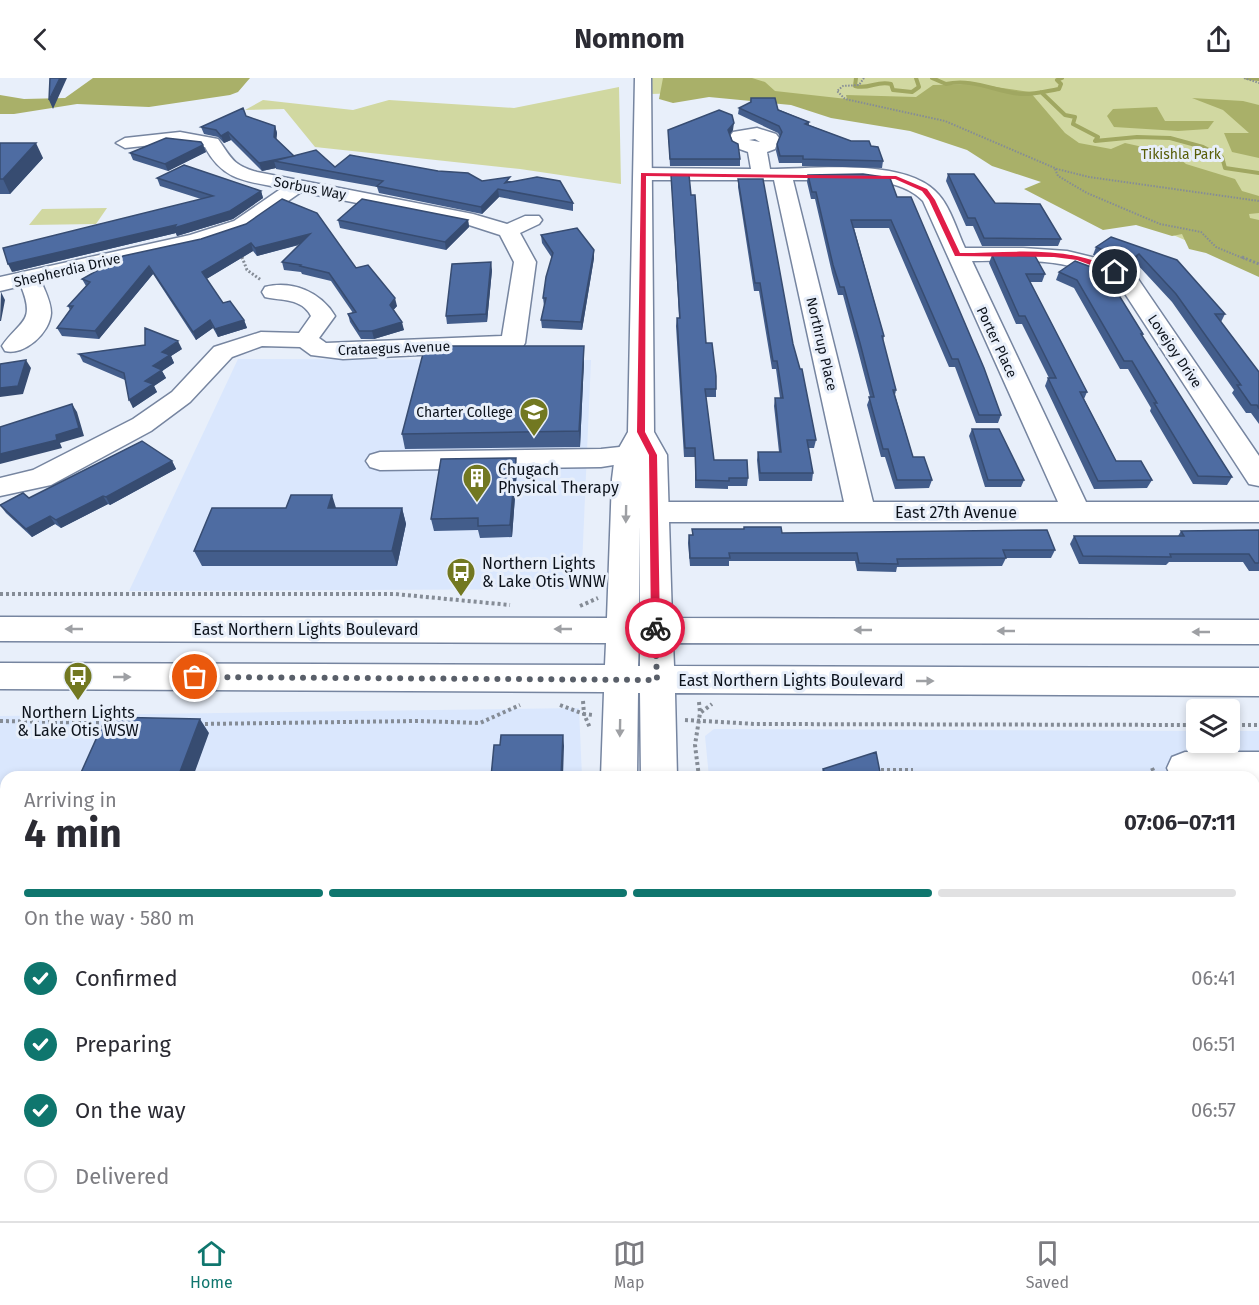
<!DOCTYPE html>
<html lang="en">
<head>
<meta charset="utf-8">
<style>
	:root { --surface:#fff; --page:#f7f7f7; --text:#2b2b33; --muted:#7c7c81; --line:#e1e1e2; --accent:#0f766e }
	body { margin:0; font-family:"Fira Sans",sans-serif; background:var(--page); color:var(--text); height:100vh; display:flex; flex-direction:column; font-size:22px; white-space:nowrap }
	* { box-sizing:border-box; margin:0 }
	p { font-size:20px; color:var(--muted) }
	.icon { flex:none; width:33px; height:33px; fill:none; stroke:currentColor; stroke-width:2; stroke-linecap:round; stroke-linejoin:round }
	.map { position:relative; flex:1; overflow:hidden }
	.details { position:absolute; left:0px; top:693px; width:1260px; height:450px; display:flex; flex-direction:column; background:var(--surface); border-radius:18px 18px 0 0; box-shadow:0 3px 9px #0003 }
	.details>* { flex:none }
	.tools { position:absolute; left:1186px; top:621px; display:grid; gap:12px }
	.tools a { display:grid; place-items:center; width:54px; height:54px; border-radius:6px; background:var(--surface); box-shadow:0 3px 9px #0003; font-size:30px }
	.pin { position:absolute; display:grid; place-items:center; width:51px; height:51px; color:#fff; margin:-26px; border:3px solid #fff; border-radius:50%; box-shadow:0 2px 6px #0007 }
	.courier { position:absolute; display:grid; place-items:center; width:60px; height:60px; margin:-30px; border:4px solid #e11d48; border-radius:50%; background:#fff; color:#222; box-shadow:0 2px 8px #0007 }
	.overview em { font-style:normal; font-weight:700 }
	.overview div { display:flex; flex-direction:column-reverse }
	.overview { display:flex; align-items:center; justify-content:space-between; height:102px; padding:0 24px }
	h1 { font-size:39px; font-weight:700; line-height:45px }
	.bar { display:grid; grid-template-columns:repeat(4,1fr); gap:9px 6px; align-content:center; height:72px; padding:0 24px }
	.bar i { height:8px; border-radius:4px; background:var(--line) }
	.bar .selected { background:var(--accent) }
	.bar p { grid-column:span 4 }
	ol { padding:0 24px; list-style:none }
	li { display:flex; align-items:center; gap:18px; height:66px }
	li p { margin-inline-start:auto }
	li .icon { padding:6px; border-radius:50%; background:var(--accent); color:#fff; stroke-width:4 }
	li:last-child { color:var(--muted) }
	li i { width:33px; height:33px; border:3px solid var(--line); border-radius:50% }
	header { display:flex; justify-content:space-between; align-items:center; height:78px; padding:0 24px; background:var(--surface); font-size:27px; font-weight:700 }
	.tabs { display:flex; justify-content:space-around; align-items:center; height:84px; border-top:2px solid var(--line); background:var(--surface); font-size:16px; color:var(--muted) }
	.tabs a { display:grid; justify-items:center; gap:3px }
	.tabs .selected { color:var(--accent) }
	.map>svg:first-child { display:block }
	.built { fill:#dae7fd }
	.green { fill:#d1d8a1 }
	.forest { fill:#a9b069 }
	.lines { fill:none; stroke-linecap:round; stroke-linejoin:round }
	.stream { stroke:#a0a761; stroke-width:4 }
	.minor-casing { stroke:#7685a0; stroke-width:3 }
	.major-casing { stroke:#7685a0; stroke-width:3 }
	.path-far3 { stroke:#858c96; stroke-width:2; stroke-dasharray:1.5 1.5; stroke-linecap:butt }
	.path-far2 { stroke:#858c96; stroke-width:3; stroke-dasharray:2 2; stroke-linecap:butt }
	.path-far1 { stroke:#858c96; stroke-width:4; stroke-dasharray:3 3; stroke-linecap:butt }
	.path { stroke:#858c96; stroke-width:5; stroke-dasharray:4 4; stroke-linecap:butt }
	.minor { fill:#fff; fill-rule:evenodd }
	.major { fill:#fff; fill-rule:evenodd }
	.wall { fill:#435d8b }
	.shaded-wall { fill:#374c71 }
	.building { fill:#4e6ca2; stroke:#374c71; stroke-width:1.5 }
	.oneway { fill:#9ea0a4 }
	.route { fill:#e11d48 }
	.done { stroke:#595f69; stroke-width:6; stroke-dasharray:0 10.8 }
	.labels { text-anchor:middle; stroke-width:6; stroke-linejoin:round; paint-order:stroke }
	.far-park-label { font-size:14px; fill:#585d08; stroke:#e8effa }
	.far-street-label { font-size:14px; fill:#0c121b; stroke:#e8effa }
	.far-poi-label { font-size:14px; fill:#0c121b; stroke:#e8effa; text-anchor:end }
	.poi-label { font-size:16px; fill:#0c121b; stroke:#e8effa; text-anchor:start }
	.street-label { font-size:16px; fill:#0c121b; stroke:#e8effa }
</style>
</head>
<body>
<header><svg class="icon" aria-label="back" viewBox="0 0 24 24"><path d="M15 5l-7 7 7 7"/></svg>Nomnom<svg class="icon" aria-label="share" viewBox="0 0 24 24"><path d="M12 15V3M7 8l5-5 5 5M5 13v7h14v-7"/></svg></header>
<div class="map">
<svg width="1259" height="1143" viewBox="0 0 1259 1143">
	<rect width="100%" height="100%" fill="#e8effa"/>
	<!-- built -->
	<path class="built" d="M238 281 591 282 581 511 129 513Z
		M579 630 582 699H6V838H0V638Z
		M714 651 1197 653V664H1230V653H1259V1143H746L745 1137H1254V699H709L705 658Z"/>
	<!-- green -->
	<path class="green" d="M647 0H1259V194L983 75 925 55 736 14 649 16Z
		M619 9 621 106 520 91 315 69 284 31 245 32 263 22 353 32 389 22 514 30Z
		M107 130 96 146 29 147 42 131Z"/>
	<!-- forest -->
	<path class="forest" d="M93 0H250L238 14 230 17 149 29 77 26 14 36H0V17L24 21 65 20Z
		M663 0H752L765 4 775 13 847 21 846 17 916 19 933 7 975 6 1030 14 1065 55 1079 65 1111 71 1125 65 1174 76 1186 86 1235 101 1242 113 1259 118V135L1249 136 1250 140 1259 142V199L1206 175 1189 171 1182 156 1172 158 1136 147 1103 152 1024 111 1041 104 992 88 967 72 910 53 831 40 791 27 709 19 673 25 659 21Z
		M1192 20 1243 23 1259 27V80L1232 74 1224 55H1249L1223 32Z
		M1157 29 1165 43H1214L1208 51 1178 53 1114 49 1107 38 1113 31Z"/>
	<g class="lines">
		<!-- stream -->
		<path class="stream" d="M856 0 855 8C869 12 877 2 891 6L893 12 912 14 919 9 916 0
			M932 0 946 6C972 0 994 13 1021 16 1032 17 1047 13 1059 11L1061 6 1057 2 1062 0
			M1247 0 1259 1
			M1041 14 1065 37 1075 39 1073 46 1098 59 1095 63 1137 59 1170 60 1203 69 1222 79 1225 90 1259 95"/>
		<!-- minor casing -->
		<g class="minor-casing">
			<path id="minor" d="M757 50 776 56 779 60 775 71 767 74 770 91C815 91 908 79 939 117 951 131 957 153 965 170H1023L1067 173 1096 180 1136 198 1259 378V408L1249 406 1120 208C1071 179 1026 182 972 183L1086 424H1259V444H654L644 441 639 434 644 427 654 424H844L774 102H644L634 96 644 90 751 91 748 74 734 69 730 58 733 54ZM755 61 760 64 749 62ZM793 102C831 103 895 93 923 123L1058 424H873Z
				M180 54 218 61C232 81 233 87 257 94L473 136 507 146 525 138H539L542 142 539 146 520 155 536 184 525 265 522 270 513 272 343 281 311 277 300 269 262 268 232 279 190 324 151 353 51 407 0 418V400L33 392 133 341 172 314 214 269 261 254 299 255 311 238C302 220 282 223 265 219L262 214 265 209C292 202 321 214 335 238L319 260 326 265 502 258 514 184 500 157 469 147 301 114 248 151 203 166 41 203C45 213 51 224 51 235 50 255 24 278 5 273L2 268C20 242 36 245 21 208L0 213V199L190 157 234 143 282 110C246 103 223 103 205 69L169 65 125 70 116 65 125 60Z
				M629 368 639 371 643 377 639 383 601 389 380 392 370 389 366 383 370 377 380 374 601 371Z
				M1185 674H1259V706H1254V699H1171L1167 690 1172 679Z
				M0 819H6V859H0Z
				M6 1079V1129L0 1131V1081Z
				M296 1137H346L348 1143H298Z"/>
		</g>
		<!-- major casing -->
		<g class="major-casing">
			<path id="major" d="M635 0H651L654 354 667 377 672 540 1259 542V566L673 565 674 588 1259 590V618L675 615 677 699H641L640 615H638L637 699H601L604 614 0 611V585L605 587 606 565 0 563V539L607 540 612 401 615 377 628 354ZM640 447V540H639ZM639 565H640V588H638Z
				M599 1137H698V1143H599Z"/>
		</g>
		<!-- path-far3 -->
		<path class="path-far3" d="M864 0 859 7 843 8 837 13 845 21 945 43 1057 91 1089 99 1259 123
			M1244 0 1259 5
			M1055 91 1058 98 1087 115 1160 146 1201 154 1216 169 1245 181
			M241 177 242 181"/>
		<!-- path-far2 -->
		<path class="path-far2" d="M242 179 247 192 261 202
			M1242 179 1259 186"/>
		<!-- path-far1 -->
		<path class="path-far1" d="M0 516H395L510 527
			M580 528 598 520
			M583 623 584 636 593 637
			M699 624 700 635
			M560 627 584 636 590 650
			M685 642 756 646 1197 647
			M0 643 107 645
			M199 646 418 643 480 645 520 627
			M1230 647H1259
			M1152 690 1156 699
			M875 692H913
			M699 699 695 667 700 635 712 626"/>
		<!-- path -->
		<path class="path" d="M1254 934 1259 946
			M733 1137V1143
			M890 1137 891 1143"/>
		<!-- minor -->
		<use href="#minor" class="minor"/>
		<!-- major -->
		<use href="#major" class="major"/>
	</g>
	<!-- wall -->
	<path class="wall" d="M751 20 809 44V47L851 63 871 68 883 83 882 90 802 88V85H779L776 73 777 66 780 59 778 55 738 36 739 30 750 25Z
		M246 38 275 48 277 55 276 61 294 78 335 89 482 103H511L573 125V133L499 119 482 136 379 115 377 109 276 91V90L262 93 231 62 224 65 218 59 204 56 201 49Z
		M668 52H733L730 56 740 81V88H670Z
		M0 65 43 80 10 116H0Z
		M203 67 206 74 168 93 133 82 130 75Z
		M948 96 995 125 1061 161 1058 168H982L973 148H966L946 103Z
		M671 97 716 311V319H706L714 382 748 400 747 408H728V411L695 410V379H684L676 248 677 240H679Z
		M808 97 897 119 1001 337 998 345H976L955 289H949L889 150H854L884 258 883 263 896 312 895 317 913 379 932 402 929 410 895 411 885 379H881L867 327 870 319 858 273 843 217H838L832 195 815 121H811L807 104Z
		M157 100 261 113 263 120 233 141 177 158 176 155 12 194 201 121 160 108Z
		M738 101 793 266 816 362 814 370H808L813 395 812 403H759L757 382 758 374H779L774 328 775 320H780L776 291H772L759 213H754L738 109Z
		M338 142H468L469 149 446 172 340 150Z
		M246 146 356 190 397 228 393 232 404 252 374 261H361L350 244 348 236 353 235 331 203 302 196 301 194 284 192 282 184 299 167 257 178 253 173 206 201 223 225 244 242 247 250 218 259 213 250 196 262 153 196 99 261 62 258 57 250 70 232 68 228 86 208 82 201Z
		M541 157 594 172V180L582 252 542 250 541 242 544 228 543 220 552 180 542 165Z
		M1096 169 1177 182 1225 236 1221 244 1259 294V346L1251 335H1246L1232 315 1234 312 1172 224 1135 184 1126 191 1093 177Z
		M992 177 1045 196 1042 204H1030L1087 314 1084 321 1116 383 1152 402 1147 410 1094 411 1045 308 1048 300H1049L1022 246H1016L989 185Z
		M492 192 487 244 447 246 446 238Z
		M1059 194 1108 201 1143 256 1142 258 1232 399 1227 407 1193 406 1150 333 1151 330 1128 291H1120L1074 210 1056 202Z
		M182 271 171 278 174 285 162 293 166 300 154 308 157 314 133 330 125 302 83 284 79 276Z
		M584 283 580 369 405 371 402 356Z
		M972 351 1024 402 1021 409H985L969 358Z
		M172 383 176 391 110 427 108 426 61 450 55 446 32 459 6 435 0 427Z
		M517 392 512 459 480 460 478 452 434 453 431 441Z
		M336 430H402L406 446 397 488H202L194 473Z
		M692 451 782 455 1055 472 1051 480H1006L1002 488 897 489 896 494 857 493 855 483H729V488H690L688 465 689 457H692Z
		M1259 452V493H1249L1243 484H1169L1166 487 1079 486 1070 466 1074 458H1178L1181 453Z
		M823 691 881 699H820Z
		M959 1137H1254L1259 1143H960Z"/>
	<!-- shaded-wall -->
	<path class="shaded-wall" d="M60 0H67L53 31 49 22Z
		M734 45 733 52 728 59V52Z
		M275 48 277 55 276 66 274 59Z
		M228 54 231 62 224 65 221 58Z
		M36 65 43 80 10 116 3 101Z
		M203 67 206 74 168 93 165 86Z
		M294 78 274 83 276 90 262 93 259 85Z
		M498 111 499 119 482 136 481 129Z
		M261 113 263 120 233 141 177 158 176 155 12 194 8 186Z
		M468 142 469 149 446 172 445 164Z
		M310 156 312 163 257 178 255 170Z
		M251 165 253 173 205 202 202 194Z
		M594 172V180L582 252 581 244Z
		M1139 176 1135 184 1126 191 1129 183Z
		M491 184 492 192 487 244 486 236Z
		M149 188 153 196 99 261 95 253Z
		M1 214 5 222 1 243H0Z
		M395 220 397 228 391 235 390 227Z
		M210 242 213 250 196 262 193 254Z
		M244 242 247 250 218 259 215 251Z
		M402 244 404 252 374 261 372 253Z
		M178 263 182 271 171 278 174 285 162 293 166 300 154 308 157 314 133 330 129 322 145 303 162 274Z
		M584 268V283L580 369 579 353Z
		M26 282 31 290 23 316 0 319V310Z
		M72 326 77 334 84 358 60 365 62 370 0 386V376L56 357Z
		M516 380 517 392 512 459 510 447Z
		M172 383 176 391 110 427 106 419Z
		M332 417 337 433 328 430Z
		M103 418 108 426 61 450 56 442Z
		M402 430 406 446 397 488 392 473Z
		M50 438 55 446 32 459 26 451Z
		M200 641 209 655 193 699H178Z
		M563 657 564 668 563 699H561Z
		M4 1010 6 1011V1022L1 1024 0 1023V1012Z
		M84 1137H93L98 1143H90Z
		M194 1137H205L203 1143H192Z
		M516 1137H519V1143H516Z"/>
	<!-- building -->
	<path class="building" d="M50 0H60L49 22Z
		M751 20H775L778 32 809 44 805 46 851 63H869L871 68 878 69 883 83 803 81V78H780L777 66 782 54 779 48 739 30 751 24Z
		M243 30 246 38 275 48 274 59 294 78 259 85 228 54 221 58 216 52 201 49Z
		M719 32 732 37 734 45 728 52 732 63 738 66 740 81H670L668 52Z
		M166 60 201 64 203 67 165 86 130 75Z
		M0 65H36L3 101H0Z
		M316 72 335 89 350 77 438 93 468 95 482 103 510 99 505 105 537 99 560 103 573 125 498 111 481 129 377 108 383 103 274 83Z
		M184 87 261 113 230 133 174 150 176 147 8 186 3 170 213 118 157 100Z
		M863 96 890 100 897 119H911L984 290 1001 337H979L958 281H952L891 142H851L884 258H882L896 312H893L913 379H924L932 402H897L888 371H883L869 319H874L860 265 844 209H840L833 187 816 114H812L808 97Z
		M948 96H974L995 125 1040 126 1061 161 984 160 975 140H968Z
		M671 97H689L691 117H695L706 265H712L716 298V311H705L714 382H747L748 400H729V403L696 402 695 370H685L677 240H680Z
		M738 101H763L793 266 800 291H802L816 362H807L813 395H760L758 374H781L775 320H783L777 283H773L760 205H755Z
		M282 121 317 135 356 190 368 187 395 220 390 227 402 244 372 253H359L348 236 356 234 329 195 300 188 301 187 282 184 310 156 255 170 251 165 202 194 223 225 230 223 244 242 215 251 210 242 193 254 149 188 95 253 57 250 73 228H68L90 204 82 201 123 178 201 161 246 146Z
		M362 121 468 142 445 164 338 142Z
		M577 150 594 172 581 244 541 242 546 220H543L546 199 553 175 541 157Z
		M1111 159 1177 182 1225 236H1215L1259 294V331L1257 327H1251L1237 307H1241L1176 216 1139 176 1129 183 1096 169Z
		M992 177 1035 178 1045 196H1026L1087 314H1080L1116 383H1141L1152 402 1098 403 1048 300H1056L1025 238H1019Z
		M1075 183 1110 196 1107 198 1143 256H1141L1232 399 1198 398 1154 325H1157L1132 283H1124L1077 202 1059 194Z
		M491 184 486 236 446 238 452 186Z
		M145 250 178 263 162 274 170 277 153 288 162 292 145 303 153 306 129 322 124 295 79 276 145 267Z
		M425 268H584L579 353 402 356Z
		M26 282 18 308 0 310V286Z
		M72 326 79 350 56 357 57 362 0 376V349Z
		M972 351H999L1024 402H988Z
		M142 363 172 383 106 419 103 418 56 442 50 438 26 451 0 427 23 415 29 420Z
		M516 380 510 447 478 448V440L431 441 441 381Z
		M291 417H332L328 430H402L392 473H194L212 430H286Z
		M744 449H781L782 455 1047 452 1055 472H1003L1006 480 897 481 898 486 859 485 857 475H729L730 480H690L689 457H693L692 451H744Z
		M1259 452V485H1255L1249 476H1170L1171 479 1083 478 1074 458H1184L1181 453Z
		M106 639 200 641 178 699H79Z
		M501 657H563L561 699H491L494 667H500Z
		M876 674 881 699H827L823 691Z
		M6 922V1021L5 1022 4 1010 0 1012V925Z
		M1254 957 1259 970V1143H976L975 1137H1254Z
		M58 1137H84L90 1143H52Z
		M143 1137H194L192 1143H141Z
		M465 1137H516V1143H464Z"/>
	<!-- one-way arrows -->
	<defs><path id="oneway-solid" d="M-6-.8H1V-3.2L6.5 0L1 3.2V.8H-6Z" transform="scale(1.5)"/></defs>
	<g class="oneway">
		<use href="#oneway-solid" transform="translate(626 436) rotate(91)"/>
		<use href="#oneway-solid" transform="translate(74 551) rotate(180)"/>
		<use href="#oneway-solid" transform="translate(563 551) rotate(180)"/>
		<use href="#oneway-solid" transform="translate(863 552) rotate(-180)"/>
		<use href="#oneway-solid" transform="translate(1006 553) rotate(-180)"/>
		<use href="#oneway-solid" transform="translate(1201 554) rotate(-180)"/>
		<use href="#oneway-solid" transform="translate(122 599)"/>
		<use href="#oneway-solid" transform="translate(925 603)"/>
		<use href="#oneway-solid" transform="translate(620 650) rotate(91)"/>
	</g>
	<!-- route -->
	<path class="route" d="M641 95 896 98 927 111 935 122 960 175C1010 175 1074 166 1118 194L1115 196 1077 182 1054 179 955 178 929 122 922 113 895 101 646 98 645 354 657 377 660 550 655 553 651 550 649 377 637 354Z"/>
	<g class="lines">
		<!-- done -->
		<path class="done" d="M195 599 657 602 655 550"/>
	</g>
	<!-- icons -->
	<defs>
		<g id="university-pin" transform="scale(1.5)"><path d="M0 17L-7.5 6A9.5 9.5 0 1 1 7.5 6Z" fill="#727821" stroke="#e8effa"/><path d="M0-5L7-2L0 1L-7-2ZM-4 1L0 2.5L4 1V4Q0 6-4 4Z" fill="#fff"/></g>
		<g id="building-pin" transform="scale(1.5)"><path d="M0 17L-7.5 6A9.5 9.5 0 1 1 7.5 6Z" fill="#727821" stroke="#e8effa"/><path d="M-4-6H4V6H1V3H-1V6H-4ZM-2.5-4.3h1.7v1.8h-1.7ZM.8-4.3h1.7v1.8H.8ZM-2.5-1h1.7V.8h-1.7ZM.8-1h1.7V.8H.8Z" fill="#fff"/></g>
		<g id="bus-pin" transform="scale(1.5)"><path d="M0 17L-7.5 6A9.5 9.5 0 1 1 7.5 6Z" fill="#727821" stroke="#e8effa"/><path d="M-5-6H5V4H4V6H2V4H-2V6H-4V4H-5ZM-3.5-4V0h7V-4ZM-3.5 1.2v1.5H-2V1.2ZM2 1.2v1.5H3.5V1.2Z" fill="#fff"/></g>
	</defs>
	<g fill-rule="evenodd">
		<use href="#university-pin" x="534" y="334"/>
		<use href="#building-pin" x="477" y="400"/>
		<use href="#bus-pin" x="461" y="494"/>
		<use href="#bus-pin" x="78" y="598"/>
	</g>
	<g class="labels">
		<!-- far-park labels -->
		<g class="far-park-label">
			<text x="1181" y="81">Tikishla Park</text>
		</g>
		<!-- far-street labels -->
		<g class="far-street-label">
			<text transform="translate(310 110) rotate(11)" y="5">Sorbus Way</text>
			<text transform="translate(67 192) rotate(-13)" y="5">Shepherdia Drive</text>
			<text transform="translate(997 264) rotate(65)" y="5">Porter Place</text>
			<text transform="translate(822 266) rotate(77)" y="5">Northrup Place</text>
			<text transform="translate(394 270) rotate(-2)" y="5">Crataegus Avenue</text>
			<text transform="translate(1175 273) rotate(56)" y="5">Lovejoy Drive</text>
		</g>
		<!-- far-poi labels -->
		<g class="far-poi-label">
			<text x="513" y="339">Charter College</text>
		</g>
		<!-- poi labels -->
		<g class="poi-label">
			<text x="498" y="397">Chugach<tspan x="498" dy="18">Physical Therapy</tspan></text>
			<text x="482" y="491">Northern Lights<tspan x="482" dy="18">&amp; Lake Otis WNW</tspan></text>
			<text x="78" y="640" text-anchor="middle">Northern Lights<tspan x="78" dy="18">&amp; Lake Otis WSW</tspan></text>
		</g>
		<!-- street labels -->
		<g class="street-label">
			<text x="956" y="440">East 27th Avenue</text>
			<text x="306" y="557">East Northern Lights Boulevard</text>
			<text x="791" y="608">East Northern Lights Boulevard</text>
		</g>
	</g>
</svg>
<div class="tools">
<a><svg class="icon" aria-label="layers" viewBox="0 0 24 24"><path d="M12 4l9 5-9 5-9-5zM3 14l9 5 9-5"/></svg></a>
</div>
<div class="pin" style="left:195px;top:599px;background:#ea580c"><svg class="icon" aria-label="bag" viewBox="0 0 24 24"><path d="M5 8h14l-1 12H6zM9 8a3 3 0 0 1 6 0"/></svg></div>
<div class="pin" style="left:1115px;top:194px;background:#1f2937"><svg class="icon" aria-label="home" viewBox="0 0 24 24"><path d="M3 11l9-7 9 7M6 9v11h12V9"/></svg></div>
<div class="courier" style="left:655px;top:550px"><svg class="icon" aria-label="bike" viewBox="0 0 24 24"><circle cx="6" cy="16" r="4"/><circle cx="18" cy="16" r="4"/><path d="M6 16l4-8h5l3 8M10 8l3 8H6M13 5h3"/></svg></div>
<section class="details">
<div class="overview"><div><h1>4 min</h1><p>Arriving in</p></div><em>07:06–07:11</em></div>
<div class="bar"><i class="selected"></i><i class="selected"></i><i class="selected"></i><i></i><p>On the way · 580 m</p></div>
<ol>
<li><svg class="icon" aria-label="check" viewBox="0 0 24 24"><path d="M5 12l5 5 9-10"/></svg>Confirmed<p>06:41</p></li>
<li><svg class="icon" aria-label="check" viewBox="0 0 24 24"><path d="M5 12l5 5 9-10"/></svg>Preparing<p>06:51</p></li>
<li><svg class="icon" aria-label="check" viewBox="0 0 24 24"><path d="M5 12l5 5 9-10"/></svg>On the way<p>06:57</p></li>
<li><i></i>Delivered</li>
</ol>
</section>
</div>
<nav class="tabs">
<a class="selected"><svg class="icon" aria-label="home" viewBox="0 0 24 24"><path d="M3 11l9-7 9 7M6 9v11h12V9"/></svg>Home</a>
<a><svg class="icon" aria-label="map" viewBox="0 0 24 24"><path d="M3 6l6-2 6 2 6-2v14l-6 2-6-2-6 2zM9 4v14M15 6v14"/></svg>Map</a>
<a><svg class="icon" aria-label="saved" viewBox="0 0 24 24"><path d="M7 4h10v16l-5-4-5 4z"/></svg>Saved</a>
</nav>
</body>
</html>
